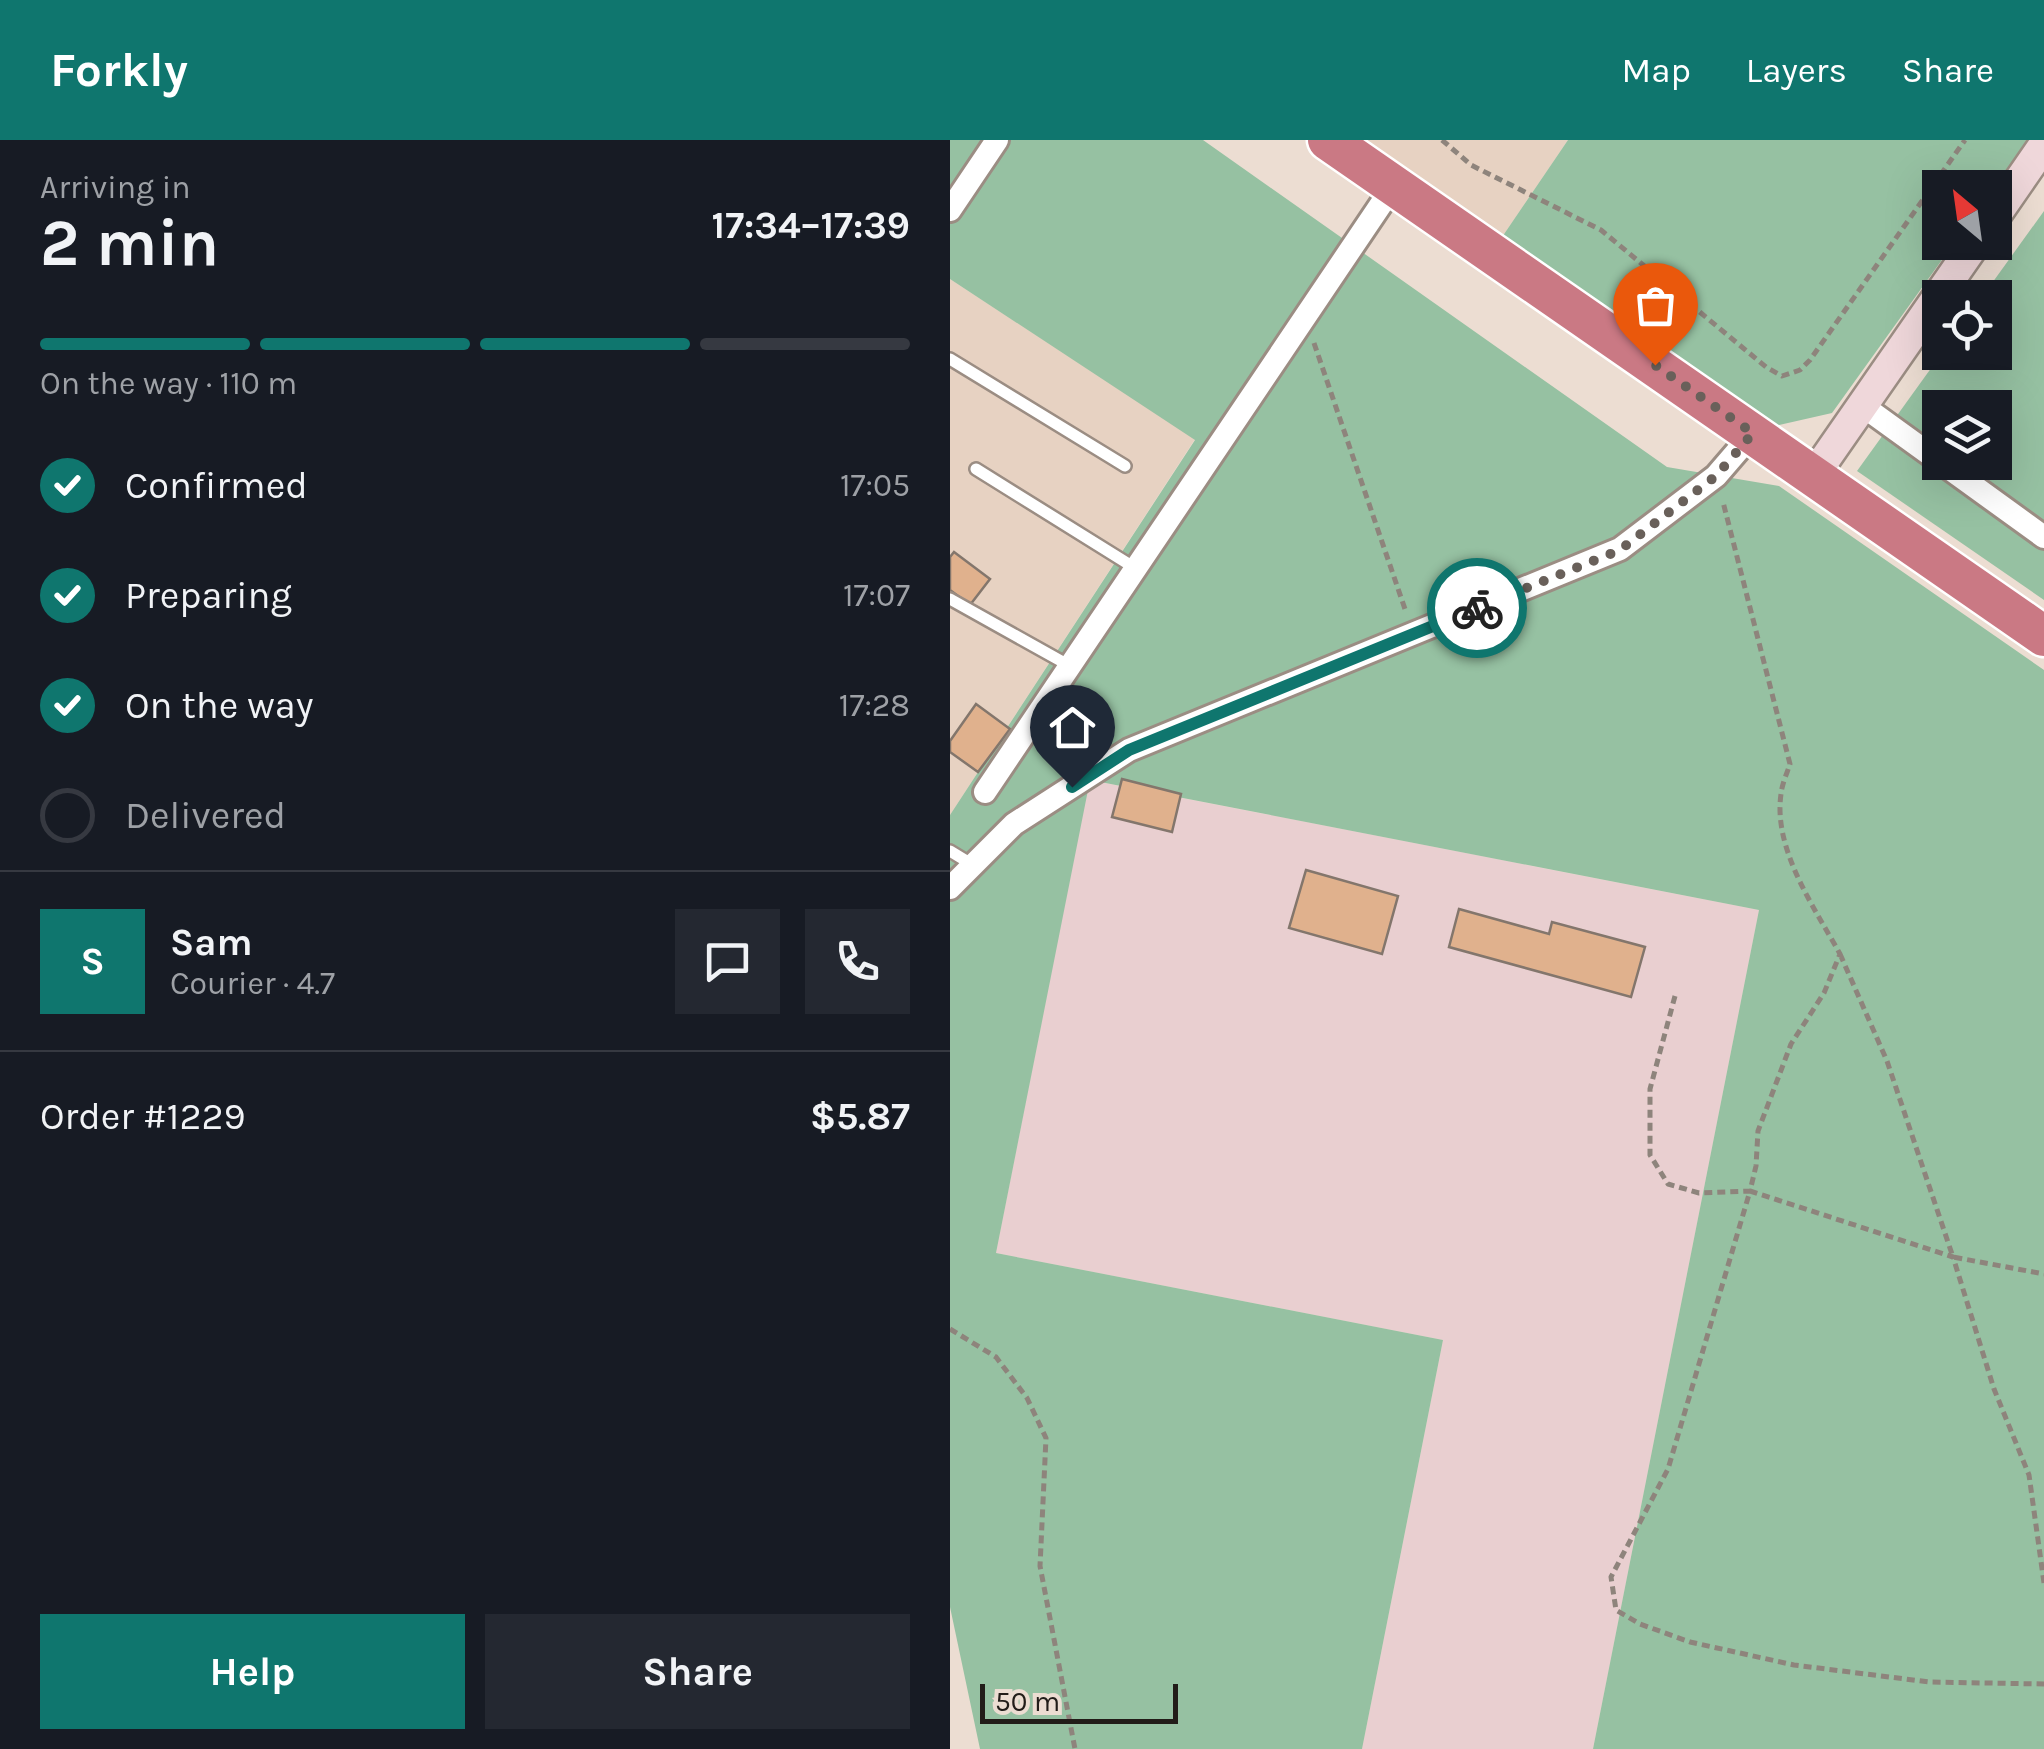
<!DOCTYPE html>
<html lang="en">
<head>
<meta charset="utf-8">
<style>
	:root { --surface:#171b24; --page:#242831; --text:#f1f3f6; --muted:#9ea1a6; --line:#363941; --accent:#0f766e }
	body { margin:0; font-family:Karla,sans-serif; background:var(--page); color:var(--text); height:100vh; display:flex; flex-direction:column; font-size:38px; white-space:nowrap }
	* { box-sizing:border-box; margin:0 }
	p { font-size:32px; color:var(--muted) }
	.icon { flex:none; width:55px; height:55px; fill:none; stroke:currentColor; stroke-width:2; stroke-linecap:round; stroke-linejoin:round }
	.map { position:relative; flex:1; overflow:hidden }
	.details { display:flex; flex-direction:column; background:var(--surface); width:950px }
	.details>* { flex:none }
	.needle { width:65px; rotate:331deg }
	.tools { position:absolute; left:972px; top:30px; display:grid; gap:20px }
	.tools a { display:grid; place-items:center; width:90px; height:90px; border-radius:0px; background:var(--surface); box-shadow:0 10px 40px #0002; font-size:50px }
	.scale { position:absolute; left:30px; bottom:25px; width:198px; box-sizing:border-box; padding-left:10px; border:5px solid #221d19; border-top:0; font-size:28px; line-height:35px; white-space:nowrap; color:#221d19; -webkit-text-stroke:8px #ecddd2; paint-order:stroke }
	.pin { position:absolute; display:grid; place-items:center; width:85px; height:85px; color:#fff; margin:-102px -42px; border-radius:50% 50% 50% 0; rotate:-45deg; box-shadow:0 0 10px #0007 }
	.pin .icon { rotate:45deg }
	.courier { position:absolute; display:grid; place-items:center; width:100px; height:100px; margin:-50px; border:8px solid #0f766e; border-radius:50%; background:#fff; color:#222; box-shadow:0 2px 12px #0007 }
	.overview em { font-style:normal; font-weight:700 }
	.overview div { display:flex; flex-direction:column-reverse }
	.overview { display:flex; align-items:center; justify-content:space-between; height:170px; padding:0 40px }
	h1 { font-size:65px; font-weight:700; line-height:75px }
	.bar { display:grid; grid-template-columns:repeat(4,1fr); gap:15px 10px; align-content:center; height:120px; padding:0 40px }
	.bar i { height:12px; border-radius:8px; background:var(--line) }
	.bar .selected { background:var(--accent) }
	.bar p { grid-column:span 4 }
	.line { display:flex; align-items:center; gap:25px; padding:0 40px; border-top:2px solid var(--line) }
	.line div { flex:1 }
	.round { display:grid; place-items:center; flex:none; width:105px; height:105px; border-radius:0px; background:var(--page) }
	ol { padding:0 40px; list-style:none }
	li { display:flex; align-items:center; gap:30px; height:110px }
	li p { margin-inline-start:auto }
	li .icon { padding:10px; border-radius:50%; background:var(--accent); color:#fff; stroke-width:4 }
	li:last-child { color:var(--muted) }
	li i { width:55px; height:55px; border:5px solid var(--line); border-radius:50% }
	.primary-button { display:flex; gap:20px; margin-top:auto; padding:20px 40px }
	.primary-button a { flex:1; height:115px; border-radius:0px; background:var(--accent); color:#fff; font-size:40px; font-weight:700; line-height:115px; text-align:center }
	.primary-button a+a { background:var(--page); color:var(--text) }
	header { display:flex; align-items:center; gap:60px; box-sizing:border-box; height:140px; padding:0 50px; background:var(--accent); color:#fff }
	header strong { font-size:48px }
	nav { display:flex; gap:55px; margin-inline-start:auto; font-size:35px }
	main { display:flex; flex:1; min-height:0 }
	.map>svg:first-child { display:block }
	.built { fill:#e7d2c2 }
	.industrial { fill:#e9cfd0 }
	.green { fill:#96c1a2; fill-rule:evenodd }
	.building { fill:#e0b18d; stroke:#83766c; stroke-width:2.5 }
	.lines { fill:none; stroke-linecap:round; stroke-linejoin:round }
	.lane-casing { stroke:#9b8d83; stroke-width:16 }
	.street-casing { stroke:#9b8d83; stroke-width:28 }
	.secondary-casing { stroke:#9b8d83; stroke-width:35 }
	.highway-casing { stroke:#fff; stroke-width:45 }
	.path { stroke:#8e847c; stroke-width:5; stroke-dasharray:8 5; stroke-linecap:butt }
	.lane { stroke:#fff; stroke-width:11 }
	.street { stroke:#fff; stroke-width:22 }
	.secondary { stroke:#efd7da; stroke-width:30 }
	.highway { stroke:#ca7984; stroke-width:40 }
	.done { stroke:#69605a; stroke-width:10; stroke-dasharray:0 18 }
	.route { stroke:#0f766e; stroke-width:12 }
</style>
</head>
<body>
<header>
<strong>Forkly</strong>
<nav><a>Map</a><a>Layers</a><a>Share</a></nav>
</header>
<main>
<section class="details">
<div class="overview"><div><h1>2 min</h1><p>Arriving in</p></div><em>17:34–17:39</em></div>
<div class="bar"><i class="selected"></i><i class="selected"></i><i class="selected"></i><i></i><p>On the way · 110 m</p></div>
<ol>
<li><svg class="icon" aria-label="check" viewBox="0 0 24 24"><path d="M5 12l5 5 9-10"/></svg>Confirmed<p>17:05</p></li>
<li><svg class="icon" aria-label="check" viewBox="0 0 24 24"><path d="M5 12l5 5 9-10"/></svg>Preparing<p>17:07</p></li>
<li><svg class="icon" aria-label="check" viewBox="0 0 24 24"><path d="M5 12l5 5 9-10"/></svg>On the way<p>17:28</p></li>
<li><i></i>Delivered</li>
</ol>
<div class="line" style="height:180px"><b class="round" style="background:var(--accent);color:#fff">S</b><div><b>Sam</b><p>Courier · 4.7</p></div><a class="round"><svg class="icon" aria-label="chat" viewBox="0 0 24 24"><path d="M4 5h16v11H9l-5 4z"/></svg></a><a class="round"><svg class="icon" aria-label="phone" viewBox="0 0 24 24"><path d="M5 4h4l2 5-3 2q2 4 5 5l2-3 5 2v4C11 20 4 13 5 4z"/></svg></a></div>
<div class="line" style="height:130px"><div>Order #1229</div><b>$5.87</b></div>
<div class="primary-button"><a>Help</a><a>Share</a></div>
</section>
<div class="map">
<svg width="1094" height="1609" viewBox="0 0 1094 1609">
	<rect width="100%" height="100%" fill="#ecddd2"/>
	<!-- built -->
	<path class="built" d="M401 0H618L548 103Z
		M0 139 245 299 0 675Z"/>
	<!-- industrial -->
	<path class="industrial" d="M139 640 809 770 643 1609H412L493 1200 46 1113Z"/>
	<!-- green -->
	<path class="green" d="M0 0H253L717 327 829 346 1094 530V1609H643L809 770 140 640 46 1113 493 1200 412 1609H30L0 1467V675L245 300 0 139Z
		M618 0H1078L1044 47 990 48V102L1004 103 882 273 812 289 548 103Z
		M1094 71V460L907 331 992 213 1045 212V158L1032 157ZM990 268H1045V322H990Z"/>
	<!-- building -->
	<path class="building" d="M4 412 40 439 20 465 0 450V417Z
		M26 564 60 589 28 632 0 612V601Z
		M172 639 231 654 222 692 162 677Z
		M356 730 448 756 432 814 339 788Z
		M509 769 599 794 602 782 695 807 681 857 499 807Z"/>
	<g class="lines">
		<!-- lane casing -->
		<g class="lane-casing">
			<path id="lane" d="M0 219 175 326
				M26 329 185 428
				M0 459 120 526
				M0 711 23 725"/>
		</g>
		<!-- street casing -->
		<g class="street-casing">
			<path id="street" d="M0 70 47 0
				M913 266 1094 397
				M35 652 444 45
				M0 748 64 684 179 610 670 409 766 336 803 293"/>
		</g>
		<!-- secondary casing -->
		<g class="secondary-casing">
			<path id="secondary" d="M1045 76 1094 5
				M864 335 1026 102"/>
		</g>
		<!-- highway casing -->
		<g class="highway-casing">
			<path id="highway" d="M378 0 1094 496"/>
		</g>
		<!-- path -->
		<path class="path" d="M492 0 521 25 651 90 816 227 832 236 850 230 860 220 1015 0
			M364 203 456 472
			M890 814 937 921 1003 1117 1094 1134
			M725 856 700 949V1015L718 1044 749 1053 800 1051 806 1026 808 991 841 904 874 853 890 814C864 767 823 709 831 654 832 644 837 633 840 624L773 362
			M0 1189 46 1217 77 1258 96 1298 90 1426 125 1609
			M1094 1443 1079 1335 1044 1249 1003 1117 800 1051 718 1329 661 1437 666 1470 690 1484 740 1502 844 1525 979 1542 1094 1544"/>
		<!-- lane -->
		<use href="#lane" class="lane"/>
		<!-- street -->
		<use href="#street" class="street"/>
		<!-- secondary -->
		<use href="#secondary" class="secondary"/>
		<!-- highway -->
		<use href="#highway" class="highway"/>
	</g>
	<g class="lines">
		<!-- done -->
		<path class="done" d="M527 468 670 410 766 336 803 293 705 225"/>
		<!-- route -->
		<path class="route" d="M122 647 179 610 527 468"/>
	</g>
</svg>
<div class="tools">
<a><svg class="needle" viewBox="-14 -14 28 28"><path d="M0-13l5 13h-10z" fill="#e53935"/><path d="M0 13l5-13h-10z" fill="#9ea1a6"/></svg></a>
<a><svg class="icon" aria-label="locate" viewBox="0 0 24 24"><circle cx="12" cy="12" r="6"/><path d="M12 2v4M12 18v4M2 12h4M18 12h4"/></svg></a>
<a><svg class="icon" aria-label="layers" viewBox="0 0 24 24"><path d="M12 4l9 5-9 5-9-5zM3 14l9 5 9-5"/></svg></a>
</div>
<div class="scale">50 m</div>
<div class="pin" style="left:705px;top:225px;background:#ea580c"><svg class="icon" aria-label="bag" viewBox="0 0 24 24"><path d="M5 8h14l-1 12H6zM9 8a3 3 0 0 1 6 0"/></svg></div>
<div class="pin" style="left:122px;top:647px;background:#1f2937"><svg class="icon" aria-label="home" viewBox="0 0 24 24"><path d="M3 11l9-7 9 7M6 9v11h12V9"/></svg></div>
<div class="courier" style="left:527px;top:468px"><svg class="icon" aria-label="bike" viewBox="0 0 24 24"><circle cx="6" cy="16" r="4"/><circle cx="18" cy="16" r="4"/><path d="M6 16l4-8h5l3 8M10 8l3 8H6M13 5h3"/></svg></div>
</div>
</main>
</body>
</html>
